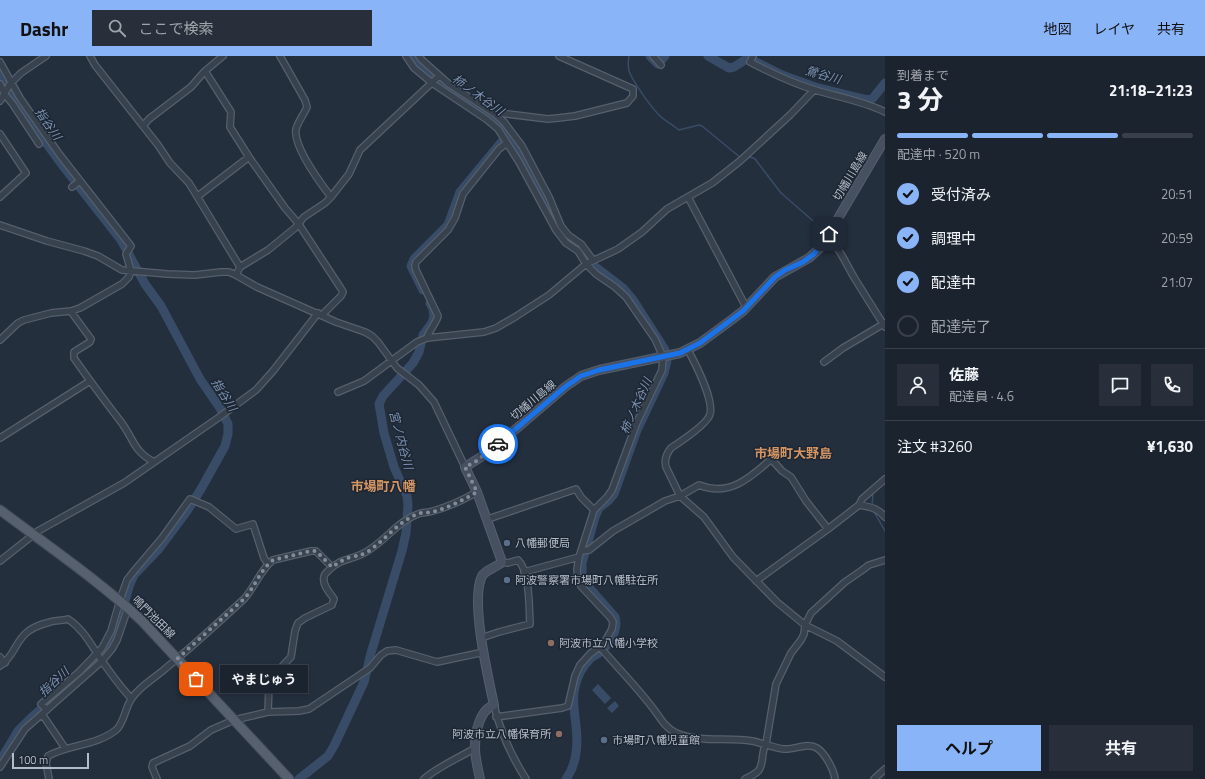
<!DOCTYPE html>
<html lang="ja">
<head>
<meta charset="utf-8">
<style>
	:root { --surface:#1b232e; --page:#282f3a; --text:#f1f3f6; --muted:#a0a4aa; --line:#39404a; --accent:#8ab4f8 }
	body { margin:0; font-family:"Titillium Web","Noto Sans JP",sans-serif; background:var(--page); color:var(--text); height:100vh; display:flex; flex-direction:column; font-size:15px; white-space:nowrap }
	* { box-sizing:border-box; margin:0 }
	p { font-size:13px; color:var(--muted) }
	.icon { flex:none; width:22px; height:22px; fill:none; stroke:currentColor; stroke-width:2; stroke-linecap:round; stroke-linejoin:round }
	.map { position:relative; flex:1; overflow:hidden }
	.panel { display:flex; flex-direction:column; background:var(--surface); width:320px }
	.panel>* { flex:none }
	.scale { position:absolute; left:12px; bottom:10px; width:77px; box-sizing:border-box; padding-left:4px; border:2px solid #b4bcc9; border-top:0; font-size:11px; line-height:14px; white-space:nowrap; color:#b4bcc9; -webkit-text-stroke:3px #1d2633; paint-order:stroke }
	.pin { position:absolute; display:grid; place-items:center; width:34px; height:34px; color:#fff; margin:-17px; border-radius:8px; box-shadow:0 2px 6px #0006 }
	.courier { position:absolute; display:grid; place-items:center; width:40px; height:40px; margin:-20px; border:3px solid #1a73e8; border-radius:50%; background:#fff; color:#222; box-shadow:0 1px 5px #0007 }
	.bubble { position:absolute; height:28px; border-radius:0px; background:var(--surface); box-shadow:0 2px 6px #0003,0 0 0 1px var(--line); font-size:13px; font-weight:700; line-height:28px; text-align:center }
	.overview em { font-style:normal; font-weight:700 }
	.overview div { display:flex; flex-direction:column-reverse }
	.overview { display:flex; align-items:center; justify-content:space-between; height:68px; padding:0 12px }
	h1 { font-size:26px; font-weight:700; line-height:30px }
	.bar { display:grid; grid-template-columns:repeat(4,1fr); gap:6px 4px; align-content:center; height:48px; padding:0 12px }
	.bar i { height:5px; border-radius:3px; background:var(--line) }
	.bar .on { background:var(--accent) }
	.bar p { grid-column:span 4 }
	.line { display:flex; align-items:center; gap:10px; padding:0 12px; border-top:1px solid var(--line) }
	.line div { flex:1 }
	.round { display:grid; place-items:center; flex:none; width:42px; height:42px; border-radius:0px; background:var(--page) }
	ol { padding:0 12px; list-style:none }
	li { display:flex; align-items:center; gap:12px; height:44px }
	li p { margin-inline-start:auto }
	li .icon { padding:4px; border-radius:50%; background:var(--accent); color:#111; stroke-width:4 }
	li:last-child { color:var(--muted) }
	li i { width:22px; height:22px; border:2px solid var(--line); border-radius:50% }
	.primary-button { display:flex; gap:8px; margin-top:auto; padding:8px 12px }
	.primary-button a { flex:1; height:46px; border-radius:0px; background:var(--accent); color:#111; font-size:16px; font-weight:700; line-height:46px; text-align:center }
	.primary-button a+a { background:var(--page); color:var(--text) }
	header { display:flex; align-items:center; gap:24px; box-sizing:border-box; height:56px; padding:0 20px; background:var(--accent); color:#111 }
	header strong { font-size:19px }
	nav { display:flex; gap:22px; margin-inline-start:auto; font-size:14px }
	.search { width:280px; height:36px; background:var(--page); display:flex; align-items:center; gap:10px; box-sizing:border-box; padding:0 14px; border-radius:0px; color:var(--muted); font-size:15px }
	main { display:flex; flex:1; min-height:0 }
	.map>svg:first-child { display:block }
	.water { fill:#394c67 }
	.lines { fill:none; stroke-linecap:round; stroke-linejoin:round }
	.stream { stroke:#394c67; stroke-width:1.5 }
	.river { stroke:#394c67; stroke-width:9 }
	.minor-casing { stroke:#565f6c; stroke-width:8 }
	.secondary-casing { stroke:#565f6c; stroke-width:10 }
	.primary-casing { stroke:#414a57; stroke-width:11 }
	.minor { stroke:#38414e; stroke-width:5.5 }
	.secondary { stroke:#465061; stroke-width:8 }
	.primary { stroke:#56606e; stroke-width:9 }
	.done { stroke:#828b98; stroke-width:4; stroke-dasharray:0 7.2 }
	.route { stroke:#1a73e8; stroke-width:5 }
	.service-dot { fill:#5c6f8a; stroke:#1d2633; stroke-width:1.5 }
	.education-dot { fill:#8d6e63; stroke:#1d2633; stroke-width:1.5 }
	.labels { text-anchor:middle; stroke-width:3; stroke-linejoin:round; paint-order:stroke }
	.street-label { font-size:11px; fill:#b4bcc9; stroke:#1d2633 }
	.poi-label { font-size:11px; fill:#b4bcc9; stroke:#1d2633; text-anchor:start }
	.water-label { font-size:12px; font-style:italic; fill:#7c92b1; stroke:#1d2633 }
	.quarter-label { font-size:13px; font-weight:bold; fill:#d59563; stroke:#1d2633 }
</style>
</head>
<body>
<header>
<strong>Dashr</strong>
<div class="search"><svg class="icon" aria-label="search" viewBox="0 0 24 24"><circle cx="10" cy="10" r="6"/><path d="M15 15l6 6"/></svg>ここで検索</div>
<nav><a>地図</a><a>レイヤ</a><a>共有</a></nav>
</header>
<main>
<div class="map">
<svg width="885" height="723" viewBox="0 0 885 723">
	<rect width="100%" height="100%" fill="#242f3e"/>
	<!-- water -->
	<path class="water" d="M598 628 611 642 605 648 592 634Z
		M615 645 619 650 612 657 607 652Z"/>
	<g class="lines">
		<!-- stream -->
		<path class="stream" d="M629 0C628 5 628 10 629 15 633 26 651 51 659 59 665 65 673 69 679 74L699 69 702 70 741 102
			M747 102 751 101 755 103 781 137 827 177
			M842 195 849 207
			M855 217 860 226
			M879 432 885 427
			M872 451 873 437
			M873 454 885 475"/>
		<!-- river -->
		<path class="river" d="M414 0 420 9 444 29 476 49 498 65 518 94 540 134 558 172 565 182 579 191 593 209 623 232 633 244 665 294 667 305 664 317 637 374 614 438 608 445 599 452 595 461 582 507V519L585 527 615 561C619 574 609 589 599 597 595 600 591 601 589 604 582 611 577 622 575 631 572 641 574 651 575 661 578 683 579 705 566 723
			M650 0 658 8 665 0
			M708 0 729 12 734 11 748 2 782 19 815 31 868 44 873 42 885 27
			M0 16 39 77 63 110 121 184 145 228 161 250 200 323 220 352 228 368V378L225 390 201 433 187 455 158 494 134 519 130 528 113 583 107 593 93 608 31 662 18 675 0 705
			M423 234 411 210 414 203 448 169 460 136 508 78
			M299 723 328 700 334 690 364 626 371 597 402 495 406 477 408 449 407 440 394 411 384 377 379 348 383 340 413 307 419 296 423 279 432 267 434 260 433 253 430 247"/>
		<!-- minor casing -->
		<g class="minor-casing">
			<path id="minor" d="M90 0 95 9 158 89 170 107 189 127 240 211
				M280 0 305 44 307 51C304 58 298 66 296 73 293 90 321 128 331 141
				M406 0 414 12 432 27 486 63 498 73 519 106 556 174 566 187 578 195 586 208 596 218 615 231 626 241 655 283 663 301 662 314 637 366 612 434 607 441 594 454 579 501 577 513 578 524 581 530 610 561 613 566 612 573 604 587 590 598 580 609 575 620 568 650 562 652 496 661
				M419 0 422 4 449 28 495 58 504 66 522 90 549 141 561 170 568 179 581 188 593 204
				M653 0 661 9
				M753 0 750 6C771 17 792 27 815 34 838 41 863 45 885 56
				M0 6 20 42 60 99 131 190 126 198 131 215 129 221 122 228 80 252 71 255 51 257 24 264 18 267 0 284
				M205 15 231 56 230 71 249 101 285 152 298 167 340 231 343 236 341 240 322 259
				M0 28 5 39 12 47 39 88
				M0 45 10 28 21 17 46 0
				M495 58 499 57 548 63 558 62 575 60 627 47 633 40V33L559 0
				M143 70 149 63 191 31 205 15 223 0
				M0 78 26 117 0 141
				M72 131 80 125
				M198 140 249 101
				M688 141 746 251
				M0 169 47 185 84 195 98 200 122 214 167 218 195 219 221 216H229L236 219 257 231 336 266 365 276 372 280 378 286 397 312 419 329 434 346 465 411
				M827 181C840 192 846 208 855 223 865 239 875 255 885 271
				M236 219 240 211 268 194 295 172 304 161 325 147 331 141 349 118 360 94 439 20
				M71 255 72 257 91 283 90 286 74 296V302C89 324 105 345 121 366 134 383 133 395 154 406
				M427 282C429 274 436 268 438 260L416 214 415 210 416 206 448 174 455 162 463 138 499 93 507 87
				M688 294C695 307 714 344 710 358 708 368 680 386 671 392 667 397 664 404 666 411L680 440 704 461 733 501 777 546 805 569 837 585 885 621
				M824 306 843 292 885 267
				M338 336 364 325 417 286 427 282 484 276 496 272 515 261 549 239 586 208 618 193 642 176 667 153 712 127 721 120 740 105 790 59 814 34
				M0 382 90 325
				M859 449C870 451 878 452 885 461
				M488 463 576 433 581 441 594 454
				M581 495 589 494 613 475 665 445 680 440 699 429C728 441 749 423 770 404L773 405 782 415 791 421 806 445 828 473
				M0 505 38 475 124 427 218 362 256 334 273 315 318 257
				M524 516 579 501
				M756 525 828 473 859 449 862 443 885 423
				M481 582 499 576 530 568C529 552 530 515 518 504L508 507 502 506
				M600 591C617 611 636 630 652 651 660 661 664 671 676 677 699 687 728 681 752 685 763 687 773 692 784 693 795 694 807 686 817 692 825 697 834 714 835 723
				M0 601 5 607
				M0 610C14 600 14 589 25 578 31 572 42 568 50 566 56 564 62 565 68 563 83 573 90 587 100 602 109 615 120 631 131 642
				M494 649C500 675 512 701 526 723
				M47 654 41 648 79 616 102 592 111 575 120 544 127 524 134 515 162 482 190 443 209 451 236 473 253 468 264 502 268 508
				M268 656 269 629 273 620 291 601 295 575 298 567 305 562 332 549 334 543C330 537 322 529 324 521 324 518 327 516 329 514 341 502 351 504 364 497 384 487 396 466 418 458 422 456 428 457 433 455 448 451 463 444 477 436
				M42 658 65 692
				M0 711 25 673 102 605 112 593 117 584 128 552
				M49 723 46 707 48 700C69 688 96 690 116 674 124 668 125 651 132 642 140 630 155 622 166 612 193 590 218 567 244 543 255 531 260 514 273 504L311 495H316L332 511
				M157 723 152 711 153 707 190 690 211 674 234 664 268 656 299 655 309 653 370 612 381 599 387 595 396 594 437 606 484 596
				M424 723C437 711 459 702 475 692
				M745 723C749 721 756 718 759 714 764 707 761 696 766 688L776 628 791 597 801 584 804 578 805 569 811 557 845 526 861 515 869 509 885 504
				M874 723 885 713"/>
		</g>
		<!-- secondary casing -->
		<g class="secondary-casing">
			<path id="secondary" d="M480 723C478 713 475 702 475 692 475 678 479 654 494 649 488 621 470 544 482 520 486 513 496 512 502 506L477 436 465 411 489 396 565 331 581 320 599 314 680 297 700 287 730 265 743 255 775 221 809 202 819 193 830 176 885 83"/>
		</g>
		<!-- primary casing -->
		<g class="primary-casing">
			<path id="primary" d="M0 454C48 490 98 524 142 565L289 723"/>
		</g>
		<!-- minor -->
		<use href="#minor" class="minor"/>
		<!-- secondary -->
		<use href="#secondary" class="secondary"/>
		<!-- primary -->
		<use href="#primary" class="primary"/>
	</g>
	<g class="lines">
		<!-- done -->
		<path class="done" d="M196 623 177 603 244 543C255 531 260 514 273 504L311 495H316L332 511C338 507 344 503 351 501 357 500 361 499 366 497 384 485 397 467 417 458 422 456 427 457 432 456 448 452 463 444 477 436L465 411 475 406 498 388"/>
		<!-- route -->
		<path class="route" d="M498 388 565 331 581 320 599 314 680 297 700 287 743 255 775 221 785 214 803 206 814 198 829 178"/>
	</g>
	<!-- markers -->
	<g class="service-dot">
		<circle cx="507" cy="487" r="4"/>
		<circle cx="507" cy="524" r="4"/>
		<circle cx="604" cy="684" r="4"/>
	</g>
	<g class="education-dot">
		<circle cx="551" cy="587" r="4"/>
		<circle cx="559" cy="678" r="4"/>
	</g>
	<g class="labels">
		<!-- street labels -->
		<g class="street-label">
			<text transform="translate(850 120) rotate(-59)" y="4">切幡川島線</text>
			<text transform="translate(533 344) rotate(-40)" y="4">切幡川島線</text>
			<text transform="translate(154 561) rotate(45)" y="4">鳴門池田線</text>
		</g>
		<!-- poi labels -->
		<g class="poi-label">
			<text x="515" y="491">八幡郵便局</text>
			<text x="515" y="528">阿波警察署市場町八幡駐在所</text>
			<text x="559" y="591">阿波市立八幡小学校</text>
			<text x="551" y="682" text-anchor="end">阿波市立八幡保育所</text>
			<text x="612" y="688">市場町八幡児童館</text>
		</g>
		<!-- water labels -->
		<g class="water-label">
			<text transform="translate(823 19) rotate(16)" y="4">鶯谷川</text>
			<text transform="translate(478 39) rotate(36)" y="4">柿ノ木谷川</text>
			<text transform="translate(48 68) rotate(55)" y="4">指谷川</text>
			<text transform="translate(224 339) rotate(58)" y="4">指谷川</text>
			<text transform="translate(636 350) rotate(-66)" y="4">柿ノ木谷川</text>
			<text transform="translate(401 384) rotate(75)" y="4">宮ノ内谷川</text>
			<text transform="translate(54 626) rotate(-43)" y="4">指谷川</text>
		</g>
		<!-- quarter labels -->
		<g class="quarter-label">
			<text x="793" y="402">市場町大野島</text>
			<text x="383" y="435">市場町八幡</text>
		</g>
	</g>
</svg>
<div class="scale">100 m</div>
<div class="pin" style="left:196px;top:623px;background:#ea580c"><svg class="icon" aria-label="bag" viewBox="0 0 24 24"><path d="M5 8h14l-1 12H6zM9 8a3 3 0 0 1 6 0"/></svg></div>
<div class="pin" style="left:829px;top:178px;background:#1f2937"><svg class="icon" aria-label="home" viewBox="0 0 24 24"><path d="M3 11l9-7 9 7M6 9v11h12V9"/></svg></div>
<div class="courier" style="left:498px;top:388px"><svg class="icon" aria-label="car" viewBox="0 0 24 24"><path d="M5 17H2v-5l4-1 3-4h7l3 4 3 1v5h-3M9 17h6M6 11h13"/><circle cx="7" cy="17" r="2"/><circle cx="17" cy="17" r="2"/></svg></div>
<div class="bubble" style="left:220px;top:609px;width:88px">やまじゅう</div>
</div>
<section class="panel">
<div class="overview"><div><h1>3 分</h1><p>到着まで</p></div><em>21:18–21:23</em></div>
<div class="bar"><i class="on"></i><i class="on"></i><i class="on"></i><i></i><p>配達中 · 520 m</p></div>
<ol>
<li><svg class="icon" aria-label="check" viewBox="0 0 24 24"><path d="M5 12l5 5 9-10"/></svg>受付済み<p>20:51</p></li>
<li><svg class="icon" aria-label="check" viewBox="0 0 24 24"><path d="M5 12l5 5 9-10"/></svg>調理中<p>20:59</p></li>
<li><svg class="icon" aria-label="check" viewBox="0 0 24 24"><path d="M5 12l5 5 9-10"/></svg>配達中<p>21:07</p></li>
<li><i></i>配達完了</li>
</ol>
<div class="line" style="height:72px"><a class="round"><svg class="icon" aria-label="person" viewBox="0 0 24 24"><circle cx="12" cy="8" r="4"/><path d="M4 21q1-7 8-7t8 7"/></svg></a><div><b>佐藤</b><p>配達員 · 4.6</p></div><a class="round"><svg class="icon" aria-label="chat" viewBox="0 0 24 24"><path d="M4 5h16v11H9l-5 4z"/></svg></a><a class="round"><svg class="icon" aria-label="phone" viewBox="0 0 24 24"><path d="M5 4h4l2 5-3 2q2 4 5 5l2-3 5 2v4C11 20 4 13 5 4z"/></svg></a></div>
<div class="line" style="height:52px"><div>注文 #3260</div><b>¥1,630</b></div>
<div class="primary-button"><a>ヘルプ</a><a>共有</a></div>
</section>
</main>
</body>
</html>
